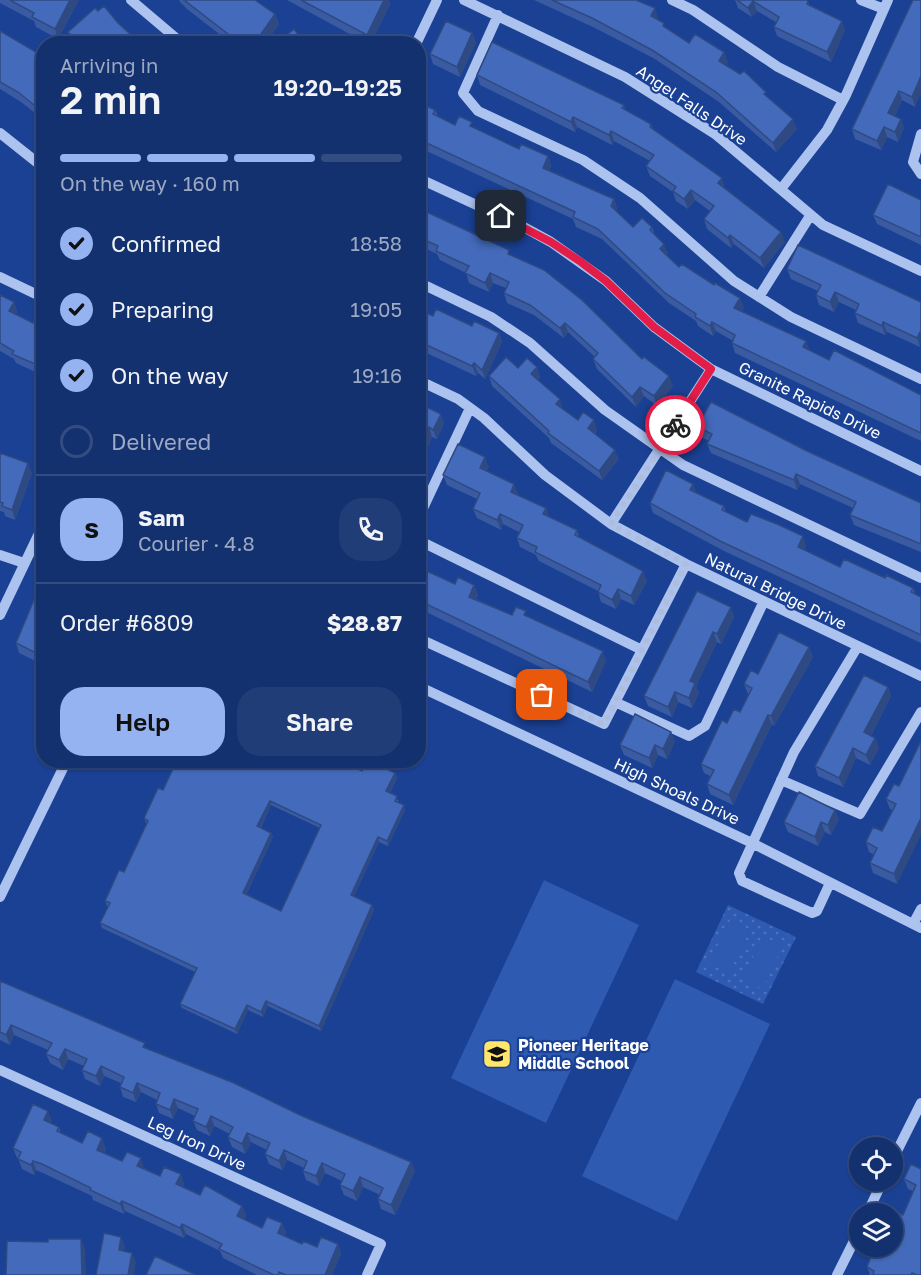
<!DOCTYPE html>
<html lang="en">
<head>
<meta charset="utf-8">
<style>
	:root { --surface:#14316f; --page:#213d77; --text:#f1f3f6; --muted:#9da9c3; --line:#334c82; --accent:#95b2f1 }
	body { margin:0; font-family:"Golos Text",sans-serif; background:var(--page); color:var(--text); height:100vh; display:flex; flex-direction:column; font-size:22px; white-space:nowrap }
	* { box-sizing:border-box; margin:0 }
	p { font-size:20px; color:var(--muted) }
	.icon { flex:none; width:33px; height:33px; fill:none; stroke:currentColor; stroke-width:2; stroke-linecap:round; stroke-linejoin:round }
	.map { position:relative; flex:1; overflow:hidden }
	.panel { position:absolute; left:36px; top:36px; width:390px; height:732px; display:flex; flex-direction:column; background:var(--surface); border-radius:24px; box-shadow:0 2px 4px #0004,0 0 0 2px var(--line) }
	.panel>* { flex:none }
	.buttons { position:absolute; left:849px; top:1137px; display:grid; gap:12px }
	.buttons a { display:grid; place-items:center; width:54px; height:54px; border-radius:50%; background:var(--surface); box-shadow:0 2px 4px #0004,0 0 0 2px var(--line); font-size:30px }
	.pin { position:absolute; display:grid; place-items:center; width:51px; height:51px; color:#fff; margin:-26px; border-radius:12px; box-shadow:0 3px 9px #0006 }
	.courier { position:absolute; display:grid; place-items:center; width:60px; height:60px; margin:-30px; border:4px solid #e11d48; border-radius:50%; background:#fff; color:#222; box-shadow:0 2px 8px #0007 }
	.overview em { font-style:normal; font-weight:600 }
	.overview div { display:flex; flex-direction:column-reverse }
	.overview { display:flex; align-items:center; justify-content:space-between; height:102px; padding:0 24px }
	h1 { font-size:39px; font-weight:600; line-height:45px }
	.bar { display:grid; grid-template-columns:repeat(4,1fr); gap:9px 6px; align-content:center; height:72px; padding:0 24px }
	.bar i { height:8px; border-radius:4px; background:var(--line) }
	.bar .on { background:var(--accent) }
	.bar p { grid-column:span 4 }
	.line { display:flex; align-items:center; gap:15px; padding:0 24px; border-top:2px solid var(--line) }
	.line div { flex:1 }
	.round { display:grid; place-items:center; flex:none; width:63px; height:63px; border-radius:24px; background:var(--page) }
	ol { padding:0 24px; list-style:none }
	li { display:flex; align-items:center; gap:18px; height:66px }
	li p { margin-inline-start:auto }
	li .icon { padding:6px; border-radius:50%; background:var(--accent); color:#111; stroke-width:4 }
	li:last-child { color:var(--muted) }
	li i { width:33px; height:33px; border:3px solid var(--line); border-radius:50% }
	.button { display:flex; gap:12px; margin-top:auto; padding:12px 24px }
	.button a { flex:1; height:69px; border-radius:24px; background:var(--accent); color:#111; font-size:24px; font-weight:600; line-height:69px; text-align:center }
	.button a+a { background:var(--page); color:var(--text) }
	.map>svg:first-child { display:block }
	.grass { fill:url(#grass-dots) }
	.garden { fill:#2e5ab2 }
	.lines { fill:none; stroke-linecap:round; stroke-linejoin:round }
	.minor { stroke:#acc2ef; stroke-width:10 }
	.wall { fill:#3a5ba1; fill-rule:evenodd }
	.shaded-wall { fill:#2f4a83 }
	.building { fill:#436abb; stroke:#2f4a83; stroke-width:1.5; fill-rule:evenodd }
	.done { stroke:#afbcda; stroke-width:6; stroke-dasharray:0 10.8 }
	.route { stroke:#e11d48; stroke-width:8 }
	.labels { text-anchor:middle; stroke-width:4.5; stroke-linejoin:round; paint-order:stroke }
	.street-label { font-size:16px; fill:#fff; stroke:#1a4194 }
	.poi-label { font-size:16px; font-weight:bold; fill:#fff; stroke:#1a4194; text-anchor:start }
</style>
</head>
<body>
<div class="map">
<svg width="921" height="1275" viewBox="0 0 921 1275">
	<defs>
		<pattern id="grass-dots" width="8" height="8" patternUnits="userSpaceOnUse" patternTransform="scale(1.5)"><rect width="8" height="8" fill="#2e5ab2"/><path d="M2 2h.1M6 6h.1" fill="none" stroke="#4d73be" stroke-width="1.8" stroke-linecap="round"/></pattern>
	</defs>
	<rect width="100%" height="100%" fill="#1a4194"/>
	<!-- grass -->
	<path class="grass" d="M728 905 796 937 763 1004 696 972Z"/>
	<!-- garden -->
	<path class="garden" d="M544 880 639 925 546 1123 451 1078Z
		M730 920 750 930 729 973 709 963Z
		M763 936 783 946 762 989 742 979Z
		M675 979 770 1024 677 1221 582 1176Z"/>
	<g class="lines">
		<!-- minor -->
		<path class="minor" d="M131 0 183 44
			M464 0 625 77 715 134 823 225 921 271
			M672 0 693 10 778 67 843 100
			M861 0 884 9
			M498 15 463 93 478 111 583 160 640 198 734 281 791 317 921 379
			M416 44 437 0
			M0 133 44 168
			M921 134 913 162 921 174
			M418 178 520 225 551 242 606 281 654 327 711 369 921 471
			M781 189 827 130 846 95 888 0
			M0 277 44 298
			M418 282 491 317 530 343 605 410 683 465 921 578
			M759 297 810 216
			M418 380 458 399 484 418 545 475 611 524 686 564 921 676
			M418 519 470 408
			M611 524 711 369
			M418 540 642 650
			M0 555 24 563
			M0 615 44 523
			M418 638 604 724 686 564
			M418 686 752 843 921 928
			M615 702 689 736 705 726 764 601
			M781 780 860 814 921 712
			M830 883 817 911 812 913 742 881 739 873 794 752 858 646
			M0 897 67 760
			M913 924 921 909
			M0 1070 381 1244 367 1275
			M892 1161 921 1103
			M867 1214 883 1180
			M837 1275 860 1229"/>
	</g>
	<!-- wall -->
	<path class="wall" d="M0 0H79L58 39 36 27 34 21 0 3Z
		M179 0H255L275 14 279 24 265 44H232L187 9 180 2Z
		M287 0H389L390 4 371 44H368Z
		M534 0H636L658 18V19L667 29 689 43 728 62 726 65 769 98 797 129 776 152 719 102 655 59 595 28Z
		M735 0H807L810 6 845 30 831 62 777 36 774 27 776 22 757 11 752 17 738 8Z
		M913 0 915 107 902 100 895 116 901 119 904 128 898 142 887 137 881 150 855 139 852 129Z
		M98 11 118 23 141 44H73L68 32Z
		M0 31 43 58H44V120L21 102 0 89Z
		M472 33 476 43 460 77 433 64 430 54Z
		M477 75 624 105 625 110 651 124 653 130 725 188 785 242 764 268 734 244 731 248 707 229 704 219 710 211 695 200 688 209 676 201 673 192 650 176 646 166 650 161 614 141 612 145 577 127 575 132 480 85Z
		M418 102 435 110 438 116 455 125 474 128 519 149 548 156 551 166 549 171 614 199 617 209 616 211 633 227H652L655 235 668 253 666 255 679 267 744 308 742 311 806 341 809 350 829 360 921 395V441L735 353 732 343 733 341 716 331 713 336 698 326 696 321 669 303 602 239 576 227 573 219 418 147Z
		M921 200V245L877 224 873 215Z
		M418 208 512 256 642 359 673 386 657 406 644 396 636 407 597 369 593 359 595 357 568 332 564 338 534 315 507 303 504 293 506 288 493 283 489 292 469 283 466 273 440 260 437 254 418 245Z
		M787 269 921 302 920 347 887 332 885 335 858 323 855 313 856 310 839 302 834 312 819 305 816 295 818 291 791 279Z
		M0 295 14 302 17 312 16 314 33 323 44 316V376L16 363 14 359 0 351Z
		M418 309 433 316 499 333 502 342 485 379 478 373 476 376 418 349Z
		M537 367 540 377 538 380 563 409 578 420 597 430 595 434 619 459 602 480 551 443 549 438 492 386 489 376 518 368Z
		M418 403 444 423 437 439 432 437 418 472Z
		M697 427 807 451 921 503V552L854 525 850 515 853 508 800 484 797 490 711 453 707 444 709 441 701 437Z
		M0 453 32 473 15 520 5 516 4 512 0 511Z
		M489 467 486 471 518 494 517 495 546 508 549 517 577 530 579 537 647 581 634 605 621 599 616 609 601 602 598 591 539 561 536 555 520 547 517 538 519 532 503 524 501 530 477 518 473 509 477 499 447 485 443 475Z
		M697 494 724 506 726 512 806 546 804 550 840 567 885 578 913 588 916 595 921 597V643L724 551 653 513 650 503Z
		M418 567 455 584 474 585 478 595 476 599 512 615 528 617 606 661 592 692 418 608Z
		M43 578 44 665 19 653 16 643Z
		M697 591 734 617 721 644 717 642 696 686 699 693 692 708 678 702 672 717 648 706 644 696Z
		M809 647 813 657 774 726 772 724 733 805 710 794 707 784 710 776 704 773 701 764 727 723 740 712 749 694H748L744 684 758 674Z
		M888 687 891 696 871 736 875 738 879 748 870 765 856 758 843 787 818 776 815 766Z
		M675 741 667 759 658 755 652 768 624 755 620 745Z
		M351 769 395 773 397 778 390 793 399 801 398 802 405 810 388 846 379 842 354 896 372 905 374 910 321 1031 268 1006 263 1017 248 1010 237 1034 182 1008 180 1004 195 972 102 928 100 923 108 906H107L105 901 124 872 147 824 146 823 144 818 163 790ZM271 805 320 828 281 911 246 895 273 837 271 833 261 828Z
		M899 786 897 884 873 873 870 863 874 855 869 852 866 842 882 831 892 810 890 809 886 799Z
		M835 810 839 819 831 835 825 832 818 846 788 832 784 822Z
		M0 981 146 1048 300 1115 411 1162 415 1171 395 1215 381 1209 378 1199 380 1195 363 1187 357 1201 344 1195 340 1185 342 1181 325 1173 319 1186 306 1180 303 1171 304 1168 287 1160 282 1170 269 1164 265 1154 267 1150 251 1142 245 1154 232 1147 228 1137 230 1134 214 1126 210 1136 197 1130 193 1121 195 1116 178 1108 173 1119 159 1113 156 1104 157 1100 141 1092 136 1102 123 1097 120 1087 121 1083 104 1076 100 1086 85 1079 82 1070 84 1066 68 1059 63 1070 50 1063 46 1054 48 1050 14 1035 10 1045 0 1040Z
		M52 1121 50 1124 59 1127 61 1133 82 1143 106 1148 104 1153 122 1161 144 1168 160 1176 184 1183 183 1187 200 1195 242 1206 246 1216 244 1219 262 1228 282 1223 286 1233 285 1236 302 1244 317 1247 338 1244 341 1254 332 1275H257L223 1258 220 1251 186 1234 184 1238 125 1211 124 1214 93 1200 92 1196 45 1174 36 1170 34 1175 22 1169 18 1158H17L13 1148Z
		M921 1169V1275H870L867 1267 903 1215 913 1191 908 1189 904 1179Z"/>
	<!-- shaded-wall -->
	<path class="shaded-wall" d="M70 0H79L58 39 55 29Z
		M384 0H389L390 4 371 44H370L367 35Z
		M753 1 757 11 752 17 748 8Z
		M655 8 658 18 655 26 651 16Z
		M275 14 279 24 265 44H254Z
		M842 21 845 30 831 62 827 52Z
		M472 33 476 43 460 77 457 67Z
		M724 52 728 62 722 70 719 61Z
		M921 76V94L915 107 912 97Z
		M899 91 902 100 892 123 888 113Z
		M573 117 577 127 575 132 571 122Z
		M793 119 797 129 776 152 773 143Z
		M901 119 904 128 898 142 895 132Z
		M884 127 887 137 881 150 877 141Z
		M611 131 614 141 612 145 609 135Z
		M548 156 551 166 546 177 543 168Z
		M722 178 725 188 718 183Z
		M691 190 695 200 688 209 684 199Z
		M614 199 617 209 614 216 611 206Z
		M781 232 785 242 764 268 760 258Z
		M730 235 734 244 731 248 728 238Z
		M664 244 668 253 663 259 660 249Z
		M490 273 493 283 489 292 485 283Z
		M835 292 839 302 834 312 830 302Z
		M740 298 744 308 738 318 734 308Z
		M14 302 17 312 13 321 9 311Z
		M712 322 716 331 713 336 710 326Z
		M883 322 887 332 885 335 882 326Z
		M565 323 568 332 564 338 560 328Z
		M920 332 921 335 920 347 917 338Z
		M499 333 502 342 485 379 482 370Z
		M806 341 810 351 803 347Z
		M474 363 478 373 476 376 472 366Z
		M537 367 540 377 534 383 531 374Z
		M669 376 673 386 657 406 654 396Z
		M640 387 644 396 636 407 632 397Z
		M560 399 563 409 556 404Z
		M441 414 444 423 437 439 433 430Z
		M594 420 597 430 591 438 588 428Z
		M429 427 432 437 418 472V453Z
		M615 450 619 459 602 480 599 471Z
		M485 457 489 467 483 478 480 468Z
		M28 463 32 473 15 520 12 510Z
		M796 474 800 484 797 490 794 480Z
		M514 484 518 494 514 501 511 492Z
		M693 484 697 494 690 490Z
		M546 508 549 518 543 514Z
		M500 514 503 524 501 530 497 520Z
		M803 536 806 546 801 556 798 547Z
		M643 571 647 581 634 605 631 596Z
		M474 585 478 595 472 606 469 597Z
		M618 589 621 599 616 609 612 600Z
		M731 607 734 617 721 644 717 634Z
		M713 632 717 642 696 686 699 693 692 708 689 698 690 681Z
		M809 647 813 657 774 726 771 716Z
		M603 651 606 661 592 692 588 682Z
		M888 687 891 696 868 742 864 732Z
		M675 692 678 702 672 717 668 707Z
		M768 715 772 724 733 805 729 795Z
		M671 732 675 741 667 759 663 749Z
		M875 738 879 748 870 765 866 755Z
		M655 745 658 755 652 768 649 758Z
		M853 748 856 758 843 787 839 778Z
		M395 773 397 778 388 796 386 791Z
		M270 801 271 805 259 831 257 826Z
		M404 805 405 810 388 846 387 841Z
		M835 810 839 819 831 835 828 825Z
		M921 818V835L897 884 894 874Z
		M821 822 825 832 818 846 815 837Z
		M271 833 273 837 244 898 243 893Z
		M378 837 379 842 352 900 351 895Z
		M372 905 374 910 321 1031 319 1026Z
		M266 1001 268 1006 263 1017 261 1012Z
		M247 1005 248 1010 237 1034 235 1029Z
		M11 1025 14 1035 10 1045 6 1035Z
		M65 1049 68 1059 63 1070 59 1060Z
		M101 1066 104 1076 100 1086 96 1076Z
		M137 1083 141 1092 136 1102 133 1093Z
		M174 1099 178 1108 173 1119 170 1110Z
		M48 1111 52 1121 47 1130 44 1120Z
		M211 1116 214 1126 210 1136 206 1127Z
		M247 1133 251 1142 245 1154 242 1144Z
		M102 1138 106 1148 100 1160 97 1150Z
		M284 1150 287 1160 282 1170 279 1161Z
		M141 1158 144 1168 141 1176 137 1166Z
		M33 1161 36 1170 34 1175 31 1165Z
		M411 1162 415 1171 395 1215 391 1205Z
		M322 1163 325 1173 319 1186 316 1176Z
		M181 1174 184 1183 180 1193 176 1184Z
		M360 1177 363 1187 357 1201 353 1191Z
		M122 1201 125 1211 124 1214 120 1204Z
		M242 1206 246 1216 241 1226 237 1216Z
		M282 1223 286 1233 282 1243 278 1233Z
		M182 1224 186 1234 184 1238 180 1228Z
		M121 1237 125 1246 122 1260 119 1250Z
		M81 1239 85 1248 86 1275H82Z
		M338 1244 341 1254 332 1275H325Z
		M132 1253 136 1262 134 1275H128Z"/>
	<!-- building -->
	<path class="building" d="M10 0H70L55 29 32 17 34 13Z
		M184 0H255L275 14 254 44H248L246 42 245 44H241Z
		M301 0H384L367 35Z
		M552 0H636L655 8 651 16 664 23 663 26 689 43 695 34 724 52 719 61 740 74 744 71 766 92 764 94 793 119 773 143 716 92 652 50 592 18Z
		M737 0H807L808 1 807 4 842 21 827 52 774 27 779 17 753 1 748 8Z
		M913 0H921V76L912 97 899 91 888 113 901 119 895 132 884 127 877 141 852 129Z
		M104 6 118 23 141 44H79L68 32 95 8 98 11Z
		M446 21 472 33 457 67 430 54Z
		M294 29 305 44H276Z
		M0 31 41 55 39 60 44 58V113L18 92 0 82Z
		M492 42 624 105 622 108 651 124 650 127 722 178 718 183 781 232 760 258 730 235 728 238 704 219 714 206 691 190 684 199 673 191 676 187 646 166 654 155 611 131 609 135 573 117 571 122 477 75Z
		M418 102 435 110 433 114 455 125 459 116 472 122 470 126 519 149 521 144 548 156 543 168 614 199 611 206 633 227 642 218 652 227 650 230 664 244 660 249 679 267 682 264 714 285 715 283 740 298 734 308 806 341 803 347 829 360 834 350 921 395V433L732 343 735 335 712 322 710 326 695 317 696 314 665 293 598 229 573 217 575 212 418 139Z
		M888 184 921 200V237L873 215Z
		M418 208 509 250 508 254 544 270 582 300 642 359 644 357 669 376 654 396 640 387 632 397 593 359 598 353 565 323 560 328 530 305 504 293 509 282 490 273 485 283 465 273 469 266 436 251 438 246 418 237Z
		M798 245 921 302V332H920L917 338 883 322 882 326 855 313 859 304 835 292 830 302 816 295 821 285 787 269Z
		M0 295 14 302 9 311 33 323 38 313 44 316V368L12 354 14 351 0 343Z
		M418 309 433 316 436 309 472 326 474 321 499 333 482 370 474 363 472 366 418 341Z
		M506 357 518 368 527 358 537 367 531 374 560 399 556 404 578 420 583 412 594 420 588 428 615 450 599 471 548 433 549 431 489 376Z
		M711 402 807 451 921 503V544L850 515 856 502 796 474 794 480 707 444 712 434 697 427Z
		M418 403 441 414 433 430 429 427 418 453Z
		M458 444 485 457 480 468 514 484 511 492 546 508 543 514 577 530 575 535 643 571 631 596 618 589 612 600 598 592 601 585 535 552 537 547 517 538 523 525 500 514 497 520 473 509 480 493 443 475Z
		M0 453 28 463 12 510 2 506 3 503 0 502Z
		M666 470 693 484 690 490 724 506 722 510 747 522 751 514 777 524 803 536 798 547 840 567 844 559 885 578 886 575 913 588 911 592 921 597V635L720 541 650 503Z
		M418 567 455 584 458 577 474 585 469 597 512 615 516 607 526 611 524 615 603 651 588 682 418 600Z
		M43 578H44V657L16 643Z
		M697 591 731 607 717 634 713 632 690 681 695 683 689 698 675 692 668 707 644 696Z
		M779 632 809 647 771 716 768 715 729 795 707 784 714 770 701 764 722 720 727 723 734 709 740 712 752 688 744 684 751 670 758 674Z
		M864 675 888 687 864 732 875 738 866 755 853 748 839 778 815 766Z
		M635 714 671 732 663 749 655 745 649 758 620 745Z
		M921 741V818L894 874 870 863 877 848 866 842 873 827 882 831 896 804 886 799 894 784 899 786Z
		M177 760H333L351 769 352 766 362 771 367 760H369L395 773 386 791 397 796 395 801 404 805 387 841 378 837 351 895 372 905 319 1026 266 1001 261 1012 247 1005 235 1029 180 1004 197 968 100 923 110 903 105 901 119 870 124 872 148 821 144 818 158 788 163 790ZM270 801 321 825 281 911 243 893 271 833 257 826Z
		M799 792 835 810 828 825 821 822 815 837 784 822Z
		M0 981 145 1043 143 1047 234 1083 300 1115 411 1162 391 1205 378 1199 383 1188 360 1177 353 1191 340 1185 345 1174 322 1163 316 1176 303 1171 307 1161 284 1150 279 1161 265 1154 270 1143 247 1133 242 1144 228 1137 233 1127 211 1116 206 1127 193 1121 198 1109 174 1099 170 1110 156 1104 160 1093 137 1083 133 1093 120 1087 124 1077 101 1066 96 1076 82 1070 87 1059 65 1049 59 1060 46 1054 52 1043 11 1025 6 1035 0 1032Z
		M33 1104 48 1111 44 1120 59 1127 57 1131 82 1143 88 1131 102 1138 97 1150 122 1161 127 1152 141 1158 137 1166 160 1176 164 1167 181 1174 176 1184 200 1195 205 1185 242 1206 237 1216 262 1228 267 1217 282 1223 278 1233 302 1244 303 1241 317 1247 321 1237 338 1244 325 1275H286L279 1272 278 1275H274L219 1249 222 1244 182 1224 180 1228 122 1201 120 1204 90 1190 91 1188 42 1164 33 1161 31 1165 18 1159 21 1152 13 1148Z
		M911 1164 921 1169V1275H917L912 1273 911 1275H873L874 1271 867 1267 875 1246H892V1214H889L890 1209 903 1215 916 1185 904 1179Z
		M104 1233 121 1237 119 1250 132 1253 128 1275H96Z
		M48 1239H81L82 1275H6L7 1241 48 1242Z
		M155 1256 196 1275H146Z"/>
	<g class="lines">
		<!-- done -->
		<path class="done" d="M542 695 604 724 686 564 611 524 675 425"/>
		<!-- route -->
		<path class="route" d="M501 216 551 242 581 262 606 281 654 327 711 369 675 425"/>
	</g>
	<!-- icons -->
	<defs>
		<g id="school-square" transform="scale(1.5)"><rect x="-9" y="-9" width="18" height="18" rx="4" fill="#ffe66a" stroke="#1a4194"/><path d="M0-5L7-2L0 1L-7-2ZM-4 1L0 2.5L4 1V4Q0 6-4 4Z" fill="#111"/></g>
	</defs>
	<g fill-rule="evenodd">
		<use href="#school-square" x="497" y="1054"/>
	</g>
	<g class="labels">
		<!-- street labels -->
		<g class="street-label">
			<text transform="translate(692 105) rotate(34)" y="6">Angel Falls Drive</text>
			<text transform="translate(810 400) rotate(26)" y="6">Granite Rapids Drive</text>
			<text transform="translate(776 591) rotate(26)" y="6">Natural Bridge Drive</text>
			<text transform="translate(677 791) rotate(25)" y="6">High Shoals Drive</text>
			<text transform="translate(197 1143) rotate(25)" y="6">Leg Iron Drive</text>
		</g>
		<!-- poi labels -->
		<g class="poi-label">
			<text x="518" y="1051">Pioneer Heritage<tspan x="518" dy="18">Middle School</tspan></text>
		</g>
	</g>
</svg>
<div class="buttons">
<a><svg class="icon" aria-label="locate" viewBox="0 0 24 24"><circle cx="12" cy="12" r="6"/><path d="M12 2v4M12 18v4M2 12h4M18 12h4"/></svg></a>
<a><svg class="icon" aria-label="layers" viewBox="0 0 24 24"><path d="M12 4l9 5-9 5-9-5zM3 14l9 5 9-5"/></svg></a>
</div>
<div class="pin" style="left:542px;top:695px;background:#ea580c"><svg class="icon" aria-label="bag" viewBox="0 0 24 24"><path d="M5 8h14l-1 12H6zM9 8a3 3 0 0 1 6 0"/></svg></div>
<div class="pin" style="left:501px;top:216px;background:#1f2937"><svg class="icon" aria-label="home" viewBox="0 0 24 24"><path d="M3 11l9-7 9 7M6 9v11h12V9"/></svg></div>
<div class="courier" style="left:675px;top:425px"><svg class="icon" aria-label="bike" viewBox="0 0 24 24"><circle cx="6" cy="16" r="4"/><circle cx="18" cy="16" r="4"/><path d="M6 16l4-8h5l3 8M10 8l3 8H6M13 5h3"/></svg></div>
<section class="panel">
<div class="overview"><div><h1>2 min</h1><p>Arriving in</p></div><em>19:20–19:25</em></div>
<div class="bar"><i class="on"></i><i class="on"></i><i class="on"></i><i></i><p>On the way · 160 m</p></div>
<ol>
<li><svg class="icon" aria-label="check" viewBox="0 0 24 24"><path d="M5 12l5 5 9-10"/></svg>Confirmed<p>18:58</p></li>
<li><svg class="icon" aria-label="check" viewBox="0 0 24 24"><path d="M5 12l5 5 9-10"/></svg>Preparing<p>19:05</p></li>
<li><svg class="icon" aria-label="check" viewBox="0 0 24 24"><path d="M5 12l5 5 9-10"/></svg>On the way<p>19:16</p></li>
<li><i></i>Delivered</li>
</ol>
<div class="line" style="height:108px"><b class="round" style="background:var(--accent);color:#111">S</b><div><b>Sam</b><p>Courier · 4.8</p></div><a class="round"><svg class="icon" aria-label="phone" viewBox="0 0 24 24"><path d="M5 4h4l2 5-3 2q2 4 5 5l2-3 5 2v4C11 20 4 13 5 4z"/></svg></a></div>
<div class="line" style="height:78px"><div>Order #6809</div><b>$28.87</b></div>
<div class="button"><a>Help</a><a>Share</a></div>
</section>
</div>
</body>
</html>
